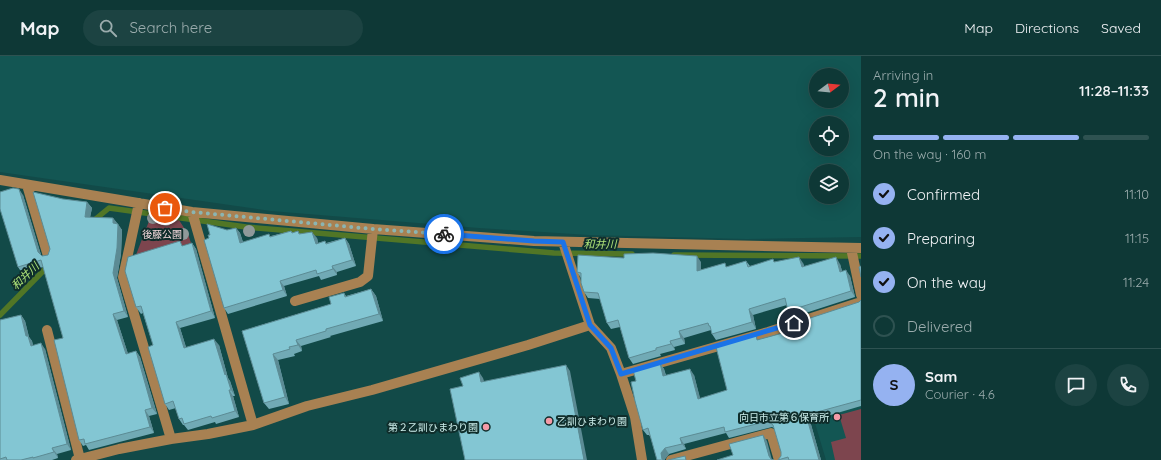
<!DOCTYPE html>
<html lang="en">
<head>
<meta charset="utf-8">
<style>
	:root { --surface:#0e3836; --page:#1c4342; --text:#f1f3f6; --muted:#9bacad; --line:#2e5251; --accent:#95b2f1 }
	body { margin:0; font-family:Quicksand,"Noto Sans JP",sans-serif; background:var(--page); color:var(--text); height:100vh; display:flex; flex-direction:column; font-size:15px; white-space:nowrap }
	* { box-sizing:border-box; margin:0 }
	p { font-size:13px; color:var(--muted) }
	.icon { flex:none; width:22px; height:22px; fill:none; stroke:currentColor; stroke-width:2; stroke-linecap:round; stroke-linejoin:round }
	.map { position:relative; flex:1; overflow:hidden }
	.drawer { display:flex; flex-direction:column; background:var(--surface); width:300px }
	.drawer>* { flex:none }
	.needle { width:26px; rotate:74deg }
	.controls { position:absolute; left:809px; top:12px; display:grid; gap:8px }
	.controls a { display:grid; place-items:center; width:40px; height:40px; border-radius:50%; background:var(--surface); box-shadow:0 4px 16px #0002,0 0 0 1px var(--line); font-size:20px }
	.pin { position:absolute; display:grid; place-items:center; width:34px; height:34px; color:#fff; margin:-17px; border:2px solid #fff; border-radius:50%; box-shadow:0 1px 4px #0007 }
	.courier { position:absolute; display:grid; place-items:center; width:40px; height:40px; margin:-20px; border:3px solid #1a73e8; border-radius:50%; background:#fff; color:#222; box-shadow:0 1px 5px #0007 }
	.overview em { font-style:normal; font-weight:600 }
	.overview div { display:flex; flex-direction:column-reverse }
	.overview { display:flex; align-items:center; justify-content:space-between; height:68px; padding:0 12px }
	h1 { font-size:26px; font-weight:600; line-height:30px }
	.bar { display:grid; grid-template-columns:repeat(4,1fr); gap:6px 4px; align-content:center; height:48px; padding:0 12px }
	.bar i { height:5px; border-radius:3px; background:var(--line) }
	.bar .on { background:var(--accent) }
	.bar p { grid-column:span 4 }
	.line { display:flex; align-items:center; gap:10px; padding:0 12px; border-top:1px solid var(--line) }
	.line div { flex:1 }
	.round { display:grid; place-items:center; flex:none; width:42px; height:42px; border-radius:21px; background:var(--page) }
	ol { padding:0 12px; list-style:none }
	li { display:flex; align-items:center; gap:12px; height:44px }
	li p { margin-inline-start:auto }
	li .icon { padding:4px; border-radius:50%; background:var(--accent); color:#111; stroke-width:4 }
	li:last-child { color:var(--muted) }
	li i { width:22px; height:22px; border:2px solid var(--line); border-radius:50% }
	header { display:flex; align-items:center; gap:24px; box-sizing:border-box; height:56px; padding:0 20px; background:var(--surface); border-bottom:1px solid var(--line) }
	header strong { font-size:19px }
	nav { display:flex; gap:22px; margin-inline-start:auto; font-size:14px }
	.search { width:280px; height:36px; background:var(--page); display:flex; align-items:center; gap:10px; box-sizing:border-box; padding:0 14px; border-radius:22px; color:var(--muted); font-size:15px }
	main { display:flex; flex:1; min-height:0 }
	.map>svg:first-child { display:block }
	.built { fill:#135653; fill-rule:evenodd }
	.green { fill:#7d454e }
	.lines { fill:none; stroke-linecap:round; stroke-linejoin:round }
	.stream { stroke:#517626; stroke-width:5.5 }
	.minor { stroke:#a88152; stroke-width:10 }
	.tree { fill:#8f999a }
	.wall { fill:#71aab5 }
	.shaded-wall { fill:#5c8b94 }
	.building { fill:#83c6d3; stroke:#5c8b94 }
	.done { stroke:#8bb5b2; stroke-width:4; stroke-dasharray:0 7.2 }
	.route { stroke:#1a73e8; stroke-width:5 }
	.poi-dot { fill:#f49aa7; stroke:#0f2d2b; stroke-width:1.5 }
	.labels { text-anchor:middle; stroke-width:4; stroke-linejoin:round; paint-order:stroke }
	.park-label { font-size:10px; fill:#f5dadd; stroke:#0f2d2b }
	.poi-label { font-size:10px; fill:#cceeeb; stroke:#0f2d2b; text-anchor:end }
	.water-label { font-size:11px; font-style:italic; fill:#aee379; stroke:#0f2d2b }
</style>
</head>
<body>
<header>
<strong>Map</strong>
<div class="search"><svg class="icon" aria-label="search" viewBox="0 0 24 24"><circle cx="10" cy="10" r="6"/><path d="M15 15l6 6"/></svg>Search here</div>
<nav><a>Map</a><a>Directions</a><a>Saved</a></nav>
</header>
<main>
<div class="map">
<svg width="861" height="404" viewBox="0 0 861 404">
	<rect width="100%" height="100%" fill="#124a48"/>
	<!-- built -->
	<path class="built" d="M0 0H861V181L746 183 589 179 479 172 271 155 0 116ZM816 19H842V45H816ZM816 67H842V93H816ZM816 115H842V141H816Z
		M861 301V404H826L800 317Z"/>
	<!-- green -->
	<path class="green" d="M158 159 179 164 188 178 191 187 134 204 151 160Z
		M861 353V404H835L831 386 846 382 839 359Z"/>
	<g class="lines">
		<!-- stream -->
		<path class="stream" d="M92 166 109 152 246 171 554 197 632 198
			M674 199 861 200
			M0 259 49 209"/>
		<!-- minor -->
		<path class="minor" d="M0 124 192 156 373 173 534 185 861 192
			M27 129 48 200
			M139 147 123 221 171 383
			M192 156 253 369
			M563 186 590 269 611 292 621 318 635 361 642 404
			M851 192 861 239
			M295 245 360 226 368 220 373 173
			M47 274 80 403
			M621 318 768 276 861 246
			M76 404 119 393 171 383 208 378 253 369 307 350 372 334 528 289 590 269
			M671 404 771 377 779 404"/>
	</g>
	<!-- trees -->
	<g class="tree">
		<circle cx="153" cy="162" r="6"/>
		<circle cx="166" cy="164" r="6"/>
		<circle cx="249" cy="175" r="6"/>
		<circle cx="183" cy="178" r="6"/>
	</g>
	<!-- wall -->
	<path class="wall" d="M23 139 41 199 42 200 48 199 63 143 87 146 92 152 90 161 113 162 122 174 121 198 117 222 128 261 117 264 128 298 136 295 140 301 157 358 149 360 154 377 89 394 86 389 83 390 79 384 63 282 43 211 22 217 18 211Z
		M236 172 240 177 243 186 271 180 291 175 293 177 298 175 300 178 317 182 318 187 325 185 326 187 345 182 349 188 356 210 337 216V219L321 224 319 220 284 230 287 240 228 258 224 252 209 182 227 174Z
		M192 187 196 193 215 262 180 272 186 291 219 289 228 322 230 325 235 340H233L239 361 216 368 215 366 188 374 184 369H183L179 363 176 352 169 354 165 348 153 289 143 257 141 258 136 251 183 190Z
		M746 205 750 210 775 206 803 207 804 210 840 208 842 215 850 220 855 241 793 261 788 255 787 249 753 259 756 273 716 284 712 278 711 274 684 282 685 288 674 291 675 294 660 298 661 300 633 308 629 302 620 271 611 273 607 267 600 243 588 242 584 236 581 222 577 216 701 206V214L728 211Z
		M371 233 376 240 383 265 330 280 331 281 301 290 302 295 294 298 295 300 278 304 289 348 269 353 264 347 242 275 331 248 344 237 346 240Z
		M861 244V350L810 365 821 404H778L781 400V396L774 372 772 371 729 382 726 377 684 388 686 393 669 398 665 403 649 379H647L643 374 636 325 660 307 664 313 666 319H694L700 343 727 334 759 284 794 274 859 246Z
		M21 259 25 265 29 281 32 285 33 290 45 293 71 394 57 398 58 402 52 404H0V264Z"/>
	<!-- shaded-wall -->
	<path class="shaded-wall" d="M19 133 23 139 42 202 38 196Z
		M87 146 92 152 89 167 85 161Z
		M113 162 118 168 113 167Z
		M118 168 122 174 121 198 117 222 128 261 124 255 113 217Z
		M236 172 240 177 245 193 240 187Z
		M312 176 317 182 320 194 316 188Z
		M345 182 349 188 356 210 352 204Z
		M192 187 196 193 215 262 211 255Z
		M697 200 701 206V222L697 215Z
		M799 201 803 207 806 217 802 211Z
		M836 201 840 208 844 222 840 216Z
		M332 210 337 216V219L333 213Z
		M846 214 850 220 855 241 851 235Z
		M280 225 284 230 287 240 283 234Z
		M371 233 376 240 383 265 379 258Z
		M749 253 753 259 756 273 752 266Z
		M113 258 117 264 130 304 126 298Z
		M21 259 25 265 29 281 32 285 35 296 31 290 26 280Z
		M176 266 180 272 188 298 184 292Z
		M679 275 684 282 685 288 681 282Z
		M214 283 219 289 228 322 230 325 235 340 231 334 225 319Z
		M296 284 301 290 302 295 298 289Z
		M670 285 674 291 675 294 671 288Z
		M41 287 45 293 71 394 67 388Z
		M136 295 140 301 157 358 152 352Z
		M273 298 278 304 289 348 285 341Z
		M660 307 664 313 667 326 663 320Z
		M566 309 570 315 587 404H584Z
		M690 313 694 319 702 349 698 343Z
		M479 316 483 322 486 331 481 326Z
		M229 334 233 340 239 361 235 355Z
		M145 354 149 360 154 377 150 371Z
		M806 359 810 365 821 404H819Z
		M763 379 767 385 772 404H771L769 400Z
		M680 382 684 388 686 393 682 388Z
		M52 392 57 398 58 402 54 396Z
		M665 392 669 398 665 403V404L662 403 661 397Z"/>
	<!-- building -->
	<path class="building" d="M13 132 19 133 38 196 42 200 48 199 50 193 33 136 63 143 87 146 85 161 113 162V167L118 168 117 192 113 217 124 255 113 258 126 298 136 295 152 352 145 354 150 371 85 388 84 383 79 384 54 284 63 282 41 204 18 211 0 153V136Z
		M207 168 227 174 236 172 240 187 269 178 270 181 291 175 292 177 298 175 299 178 312 176 316 188 325 185 326 188 345 182 352 204 332 210 333 213 317 218 316 214 280 225 283 234 224 252 204 184 209 182 208 179H210Z
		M180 185 182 190 192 187 211 255 176 266 184 292 214 283 225 319 226 318 231 334H229L235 355 212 362 211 360 184 368 182 362 179 363 173 345 165 348 148 291 153 289 141 250 136 251 125 215 128 201Z
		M653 197 697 200V215L725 207 726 211 746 205 748 211 773 203 774 206 799 201 802 211 836 201 840 216 846 214 851 235 788 255 785 242 749 253 752 266 712 278 710 270H709L708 267 679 275 681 282 670 285 671 288 656 292V294L629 302 618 264 607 267 598 237 584 236 581 227V217L577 216 578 199 624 202V198Z
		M861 210V221L859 211Z
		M371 233 379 258 326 273V275L296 284 298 289 289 291 290 293 273 298 285 341 264 347 242 275 331 248 329 241 344 237 345 241Z
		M861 244V344L806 359 819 404H789L788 401 778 404 781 400V396L773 369 768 365 725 376 724 371 680 382 682 388 665 392 661 397 662 403 665 404H657L648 372 643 374 635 345 631 326 636 325 633 314 660 307 663 320 690 313 698 343 727 334 716 291 756 279 757 284 794 274 792 268 859 246Z
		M21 259 26 280H28L31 290 41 287 67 388 52 392 54 396 33 402V401L21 404H7L6 401 0 403V264Z
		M566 309 584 404H465L450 333 463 330 460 322 479 316 481 326Z
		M763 379 769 400 771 403 774 404H717L733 399 729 388Z
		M685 400 686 404H668Z"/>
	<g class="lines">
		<!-- done -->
		<path class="done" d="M165 152 192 156 373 173 444 178"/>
		<!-- route -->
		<path class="route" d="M444 178 534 185 563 186 590 269 611 292 621 318 794 267"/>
	</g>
	<!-- markers -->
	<g class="poi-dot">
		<circle cx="837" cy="361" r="4"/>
		<circle cx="549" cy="365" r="4"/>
		<circle cx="486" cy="371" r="4"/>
	</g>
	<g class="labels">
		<!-- park labels -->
		<g class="park-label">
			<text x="162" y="182">後藤公園</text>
		</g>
		<!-- poi labels -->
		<g class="poi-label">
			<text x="829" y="365">向日市立第６保育所</text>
			<text x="557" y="369" text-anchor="start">乙訓ひまわり園</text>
			<text x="478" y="375">第２乙訓ひまわり園</text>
		</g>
		<!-- water labels -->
		<g class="water-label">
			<text x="600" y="192">和井川</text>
			<text transform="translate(25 220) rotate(-44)" y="4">和井川</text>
		</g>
	</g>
</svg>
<div class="controls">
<a><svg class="needle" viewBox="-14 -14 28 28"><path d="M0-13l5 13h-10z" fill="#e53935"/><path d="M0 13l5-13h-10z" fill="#9bacad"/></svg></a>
<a><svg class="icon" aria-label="locate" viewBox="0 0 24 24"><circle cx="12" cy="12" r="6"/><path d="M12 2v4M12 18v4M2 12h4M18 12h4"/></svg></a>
<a><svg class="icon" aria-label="layers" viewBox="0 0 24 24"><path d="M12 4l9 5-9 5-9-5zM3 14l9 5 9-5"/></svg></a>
</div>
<div class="pin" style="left:165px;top:152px;background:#ea580c"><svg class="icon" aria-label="bag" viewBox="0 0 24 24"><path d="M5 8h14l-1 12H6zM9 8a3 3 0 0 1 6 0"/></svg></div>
<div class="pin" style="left:794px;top:267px;background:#1f2937"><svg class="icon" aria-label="home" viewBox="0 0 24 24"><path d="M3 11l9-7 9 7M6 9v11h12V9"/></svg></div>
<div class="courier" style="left:444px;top:178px"><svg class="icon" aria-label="bike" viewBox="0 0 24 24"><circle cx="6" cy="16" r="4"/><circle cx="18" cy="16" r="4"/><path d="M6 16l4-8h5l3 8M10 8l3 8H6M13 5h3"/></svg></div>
</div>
<section class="drawer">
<div class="overview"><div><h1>2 min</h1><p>Arriving in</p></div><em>11:28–11:33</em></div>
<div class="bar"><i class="on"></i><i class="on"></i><i class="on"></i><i></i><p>On the way · 160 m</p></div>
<ol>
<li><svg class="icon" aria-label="check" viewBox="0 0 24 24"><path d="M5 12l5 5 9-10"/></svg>Confirmed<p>11:10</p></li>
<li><svg class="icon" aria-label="check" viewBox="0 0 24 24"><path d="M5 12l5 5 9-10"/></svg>Preparing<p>11:15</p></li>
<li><svg class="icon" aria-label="check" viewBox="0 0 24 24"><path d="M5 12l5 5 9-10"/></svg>On the way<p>11:24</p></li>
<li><i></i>Delivered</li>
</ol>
<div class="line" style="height:72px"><b class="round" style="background:var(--accent);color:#111">S</b><div><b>Sam</b><p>Courier · 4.6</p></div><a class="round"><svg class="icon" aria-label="chat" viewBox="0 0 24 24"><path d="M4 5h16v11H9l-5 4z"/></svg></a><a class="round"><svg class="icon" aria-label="phone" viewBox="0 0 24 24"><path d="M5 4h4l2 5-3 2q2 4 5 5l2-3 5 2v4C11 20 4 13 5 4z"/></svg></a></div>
</section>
</main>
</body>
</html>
